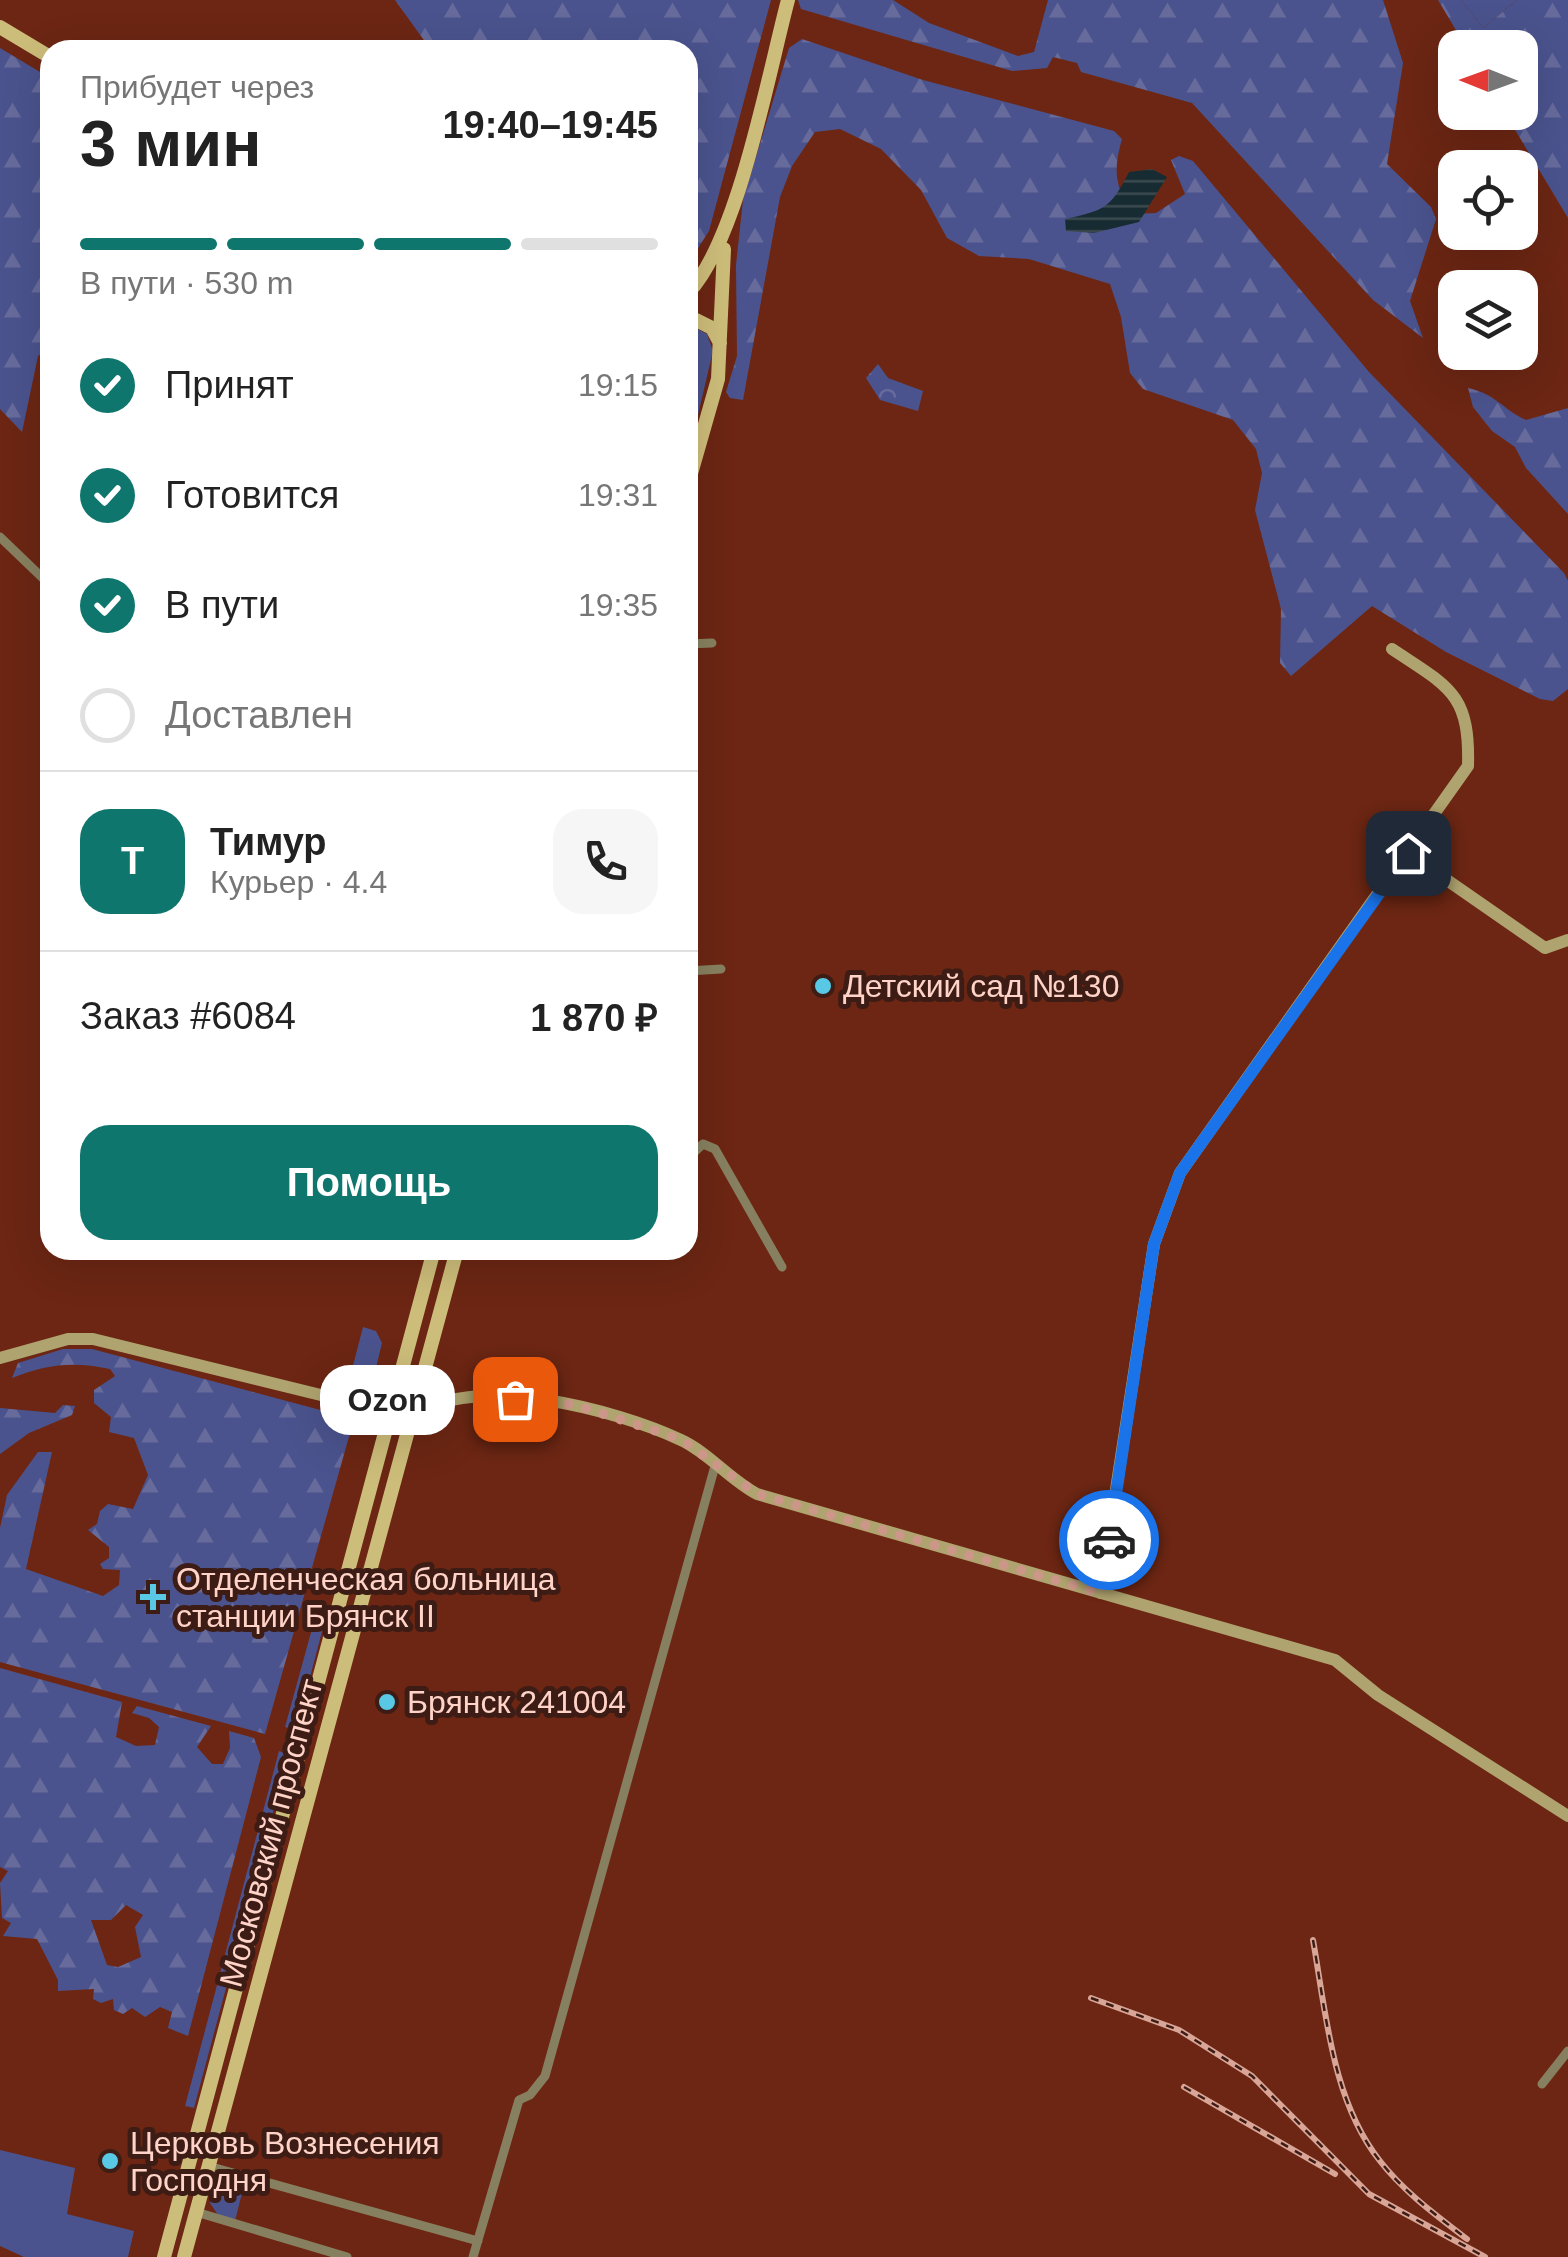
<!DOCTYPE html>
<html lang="ru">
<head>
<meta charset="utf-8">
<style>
	:root { --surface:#fff; --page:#f6f6f6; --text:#222; --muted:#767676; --line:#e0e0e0; --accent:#0f766e }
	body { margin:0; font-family:Helvetica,sans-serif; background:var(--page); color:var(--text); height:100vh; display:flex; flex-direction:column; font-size:38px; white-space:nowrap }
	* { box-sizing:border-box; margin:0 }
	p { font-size:32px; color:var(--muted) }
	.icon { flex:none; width:55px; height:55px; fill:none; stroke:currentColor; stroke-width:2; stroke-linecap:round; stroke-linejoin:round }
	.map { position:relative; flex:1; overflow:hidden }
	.panel { position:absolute; left:40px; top:40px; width:658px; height:1220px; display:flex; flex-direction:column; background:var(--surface); border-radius:30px; box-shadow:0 10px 40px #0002 }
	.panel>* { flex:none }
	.needle { width:65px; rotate:271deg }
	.fabs { position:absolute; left:1438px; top:30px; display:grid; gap:20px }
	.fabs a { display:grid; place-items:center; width:100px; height:100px; border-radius:20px; background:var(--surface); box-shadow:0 10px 40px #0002; font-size:50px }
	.pin { position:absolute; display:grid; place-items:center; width:85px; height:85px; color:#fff; margin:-42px; border-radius:20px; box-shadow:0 5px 15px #0006 }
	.courier { position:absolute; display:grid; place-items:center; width:100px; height:100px; margin:-50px; border:8px solid #1a73e8; border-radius:50%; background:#fff; color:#222; box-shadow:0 2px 12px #0007 }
	.bubble { position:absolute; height:70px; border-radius:30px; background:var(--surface); box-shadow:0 10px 40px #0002; font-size:32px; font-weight:700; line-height:70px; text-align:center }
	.summary em { font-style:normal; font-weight:700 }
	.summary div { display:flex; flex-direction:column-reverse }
	.summary { display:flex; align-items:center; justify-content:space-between; height:170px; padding:0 40px }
	h1 { font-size:65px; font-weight:700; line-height:75px }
	.bar { display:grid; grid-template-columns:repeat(4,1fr); gap:15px 10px; align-content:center; height:120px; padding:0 40px }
	.bar i { height:12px; border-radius:8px; background:var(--line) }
	.bar .on { background:var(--accent) }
	.bar p { grid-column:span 4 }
	.line { display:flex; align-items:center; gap:25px; padding:0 40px; border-top:2px solid var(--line) }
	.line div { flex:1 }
	.round { display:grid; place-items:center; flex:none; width:105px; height:105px; border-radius:30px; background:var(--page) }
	ol { padding:0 40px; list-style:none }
	li { display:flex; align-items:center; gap:30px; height:110px }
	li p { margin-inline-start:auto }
	li .icon { padding:10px; border-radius:50%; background:var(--accent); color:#fff; stroke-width:4 }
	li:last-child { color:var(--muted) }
	li i { width:55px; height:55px; border:5px solid var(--line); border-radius:50% }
	.button { display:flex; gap:20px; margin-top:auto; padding:20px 40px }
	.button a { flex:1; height:115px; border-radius:30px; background:var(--accent); color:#fff; font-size:40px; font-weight:700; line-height:115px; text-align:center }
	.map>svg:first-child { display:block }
	.green { fill:#4b538e }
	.forest { fill:url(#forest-firs); fill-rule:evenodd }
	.park { fill:url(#park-crowns) }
	.water { fill:url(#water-rules) }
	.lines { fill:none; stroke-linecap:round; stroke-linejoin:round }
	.street { stroke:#878060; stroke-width:9 }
	.secondary { stroke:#afa36f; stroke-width:12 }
	.primary { stroke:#cdbd7a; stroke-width:14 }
	.rail-casing { stroke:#d8a597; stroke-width:6 }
	.rail { stroke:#3c1c14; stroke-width:2.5; stroke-dasharray:8; stroke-linecap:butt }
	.done { stroke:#cc9688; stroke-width:10; stroke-dasharray:0 18 }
	.route { stroke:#1a73e8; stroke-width:12 }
	.poi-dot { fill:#58c8e4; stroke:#3c1c14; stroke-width:4 }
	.labels { text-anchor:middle; stroke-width:10; stroke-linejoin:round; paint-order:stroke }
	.poi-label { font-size:32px; fill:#ffd3c7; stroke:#3c1c14; text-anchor:start }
	.street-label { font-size:32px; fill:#ffd3c7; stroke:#3c1c14 }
</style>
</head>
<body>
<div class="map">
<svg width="1568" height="2257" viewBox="0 0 1568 2257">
	<defs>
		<pattern id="forest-firs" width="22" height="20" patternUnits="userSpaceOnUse" patternTransform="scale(2.5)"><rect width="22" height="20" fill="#4b538e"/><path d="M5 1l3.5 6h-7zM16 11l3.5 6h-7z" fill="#666b9c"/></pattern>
		<pattern id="park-crowns" width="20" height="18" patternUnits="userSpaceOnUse" patternTransform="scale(2.5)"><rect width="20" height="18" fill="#4b538e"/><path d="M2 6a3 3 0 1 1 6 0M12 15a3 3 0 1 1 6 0" fill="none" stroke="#666b9c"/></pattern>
		<pattern id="water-rules" width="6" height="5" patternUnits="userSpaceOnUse" patternTransform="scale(2.5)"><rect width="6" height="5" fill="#172c32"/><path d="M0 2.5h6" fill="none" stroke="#3a4a4e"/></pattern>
	</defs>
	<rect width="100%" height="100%" fill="#6c2613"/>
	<!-- green -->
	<path class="green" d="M1461 0H1517L1483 28Z
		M688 324 707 334 713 351 688 457Z
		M363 1327 376 1331 382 1343 374 1376 365 1382 349 1381Z
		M313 1625 323 1628 296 1730 285 1727Z
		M279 1751 284 1753 285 1767 194 2108 185 2106Z
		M0 2150 75 2168 67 2214 134 2231 128 2257H24L0 2246Z
		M228 2181 244 2185 235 2221 218 2215 210 2203 215 2187Z"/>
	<!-- forest -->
	<path class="forest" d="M395 0H771L709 231 688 264V50H431Z
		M798 0H893L929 23 1018 56 1034 52 1048 0H1383L1403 63 1387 164 1431 207 1436 219 1410 301 1423 338 1373 300 1192 103 1081 72 1077 63 1053 57 1047 68 1012 71 801 9Z
		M1438 0H1461L1483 28 1517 0H1568V218L1505 113 1520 112V48L1466 47Z
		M802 39 923 80 1114 131 1122 139C1113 170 1114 189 1135 214L1156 213 1185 194 1171 160 1179 156 1193 161 1369 372 1564 573 1568 581V689L1553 701 1540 699 1446 652 1372 606 1291 676 1280 663 1281 609 1255 510 1262 473 1256 449 1233 420 1143 389 1130 373 1121 317 1110 284 1029 259 979 256 947 238 921 190 881 149 840 129 815 132 792 166 780 197 743 400 730 398 726 392 737 356 736 265 743 200 789 48Z
		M0 48 50 78V347L38 356 22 432 0 409Z
		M1468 388C1496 394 1502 409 1526 420L1568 408V514L1526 468 1515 447 1492 431 1473 407Z
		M63 1349H92L354 1419 265 1734 0 1662V1528L7 1495 38 1452H52L26 1569 103 1596 119 1585 120 1570 103 1569 100 1564 109 1558V1547L88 1530 97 1524 100 1511 108 1504 133 1509 148 1475 134 1438 109 1432 111 1417 94 1403V1390L115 1376 110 1369C74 1361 46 1364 12 1378L18 1363Z
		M63 1405 75 1406 72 1415 29 1433 0 1454V1408L55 1413Z
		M0 1668 122 1702 116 1737 136 1746 155 1745 159 1727 149 1718 132 1713 137 1706 211 1726 197 1747 212 1764H223L230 1748 229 1731 254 1738 261 1757 188 2036 168 2028 172 2012 160 2007 145 2017 132 2008 123 2014 114 2010 113 1999 101 2003 93 1999 94 1989 58 1991V1980L37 1939 3 1936 11 1923 2 1918 0 1883 8 1871 0 1867ZM126 1905 143 1915 135 1927 141 1957 118 1967 107 1965 91 1920H111Z"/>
	<!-- park -->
	<path class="park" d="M878 364 888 378 923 391 918 411 880 400 866 378Z"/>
	<!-- water -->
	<path class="water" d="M1152 169 1167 177 1139 222 1094 233 1066 231 1065 219C1105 210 1110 209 1129 172Z"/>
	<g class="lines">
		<!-- street -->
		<path class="street" d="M0 537 50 585
			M688 644 712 643
			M688 971 721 969
			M688 1158 703 1144 715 1149 782 1267
			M1542 2084 1568 2051
			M208 2166 478 2241
			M196 2212 347 2257
			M473 2257 519 2100 530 2095 545 2076 715 1466"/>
		<!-- secondary -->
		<path class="secondary" d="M1408 853 1545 948 1568 940
			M0 1358 68 1339H93L390 1412
			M412 1417C474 1371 617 1410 681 1440 709 1453 729 1479 757 1494L1335 1660 1378 1695 1568 1816
			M1100 1593 1154 1244 1180 1173 1468 766C1470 693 1449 687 1392 649"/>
		<!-- primary -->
		<path class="primary" d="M0 27 50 57
			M688 293C738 241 768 75 788 0
			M688 316 712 328 720 343
			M688 484 718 379 724 249
			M164 2257 434 1250
			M184 2257 457 1250"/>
		<!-- rail casing -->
		<g class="rail-casing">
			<path id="rail" d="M1313 1940C1326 2013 1332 2101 1380 2161 1404 2192 1436 2215 1467 2239
				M1091 1998 1179 2030 1252 2076 1369 2194 1485 2257
				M1184 2087 1335 2174"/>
		</g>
		<!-- rail -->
		<use href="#rail" class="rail"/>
	</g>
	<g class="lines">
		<!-- done -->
		<path class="done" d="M515 1399 575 1405 663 1433 685 1442 757 1494 1100 1593 1109 1540"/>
		<!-- route -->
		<path class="route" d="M1109 1540 1154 1244 1180 1173 1408 853"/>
	</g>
	<!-- markers -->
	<g class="poi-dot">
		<circle cx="823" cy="986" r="10"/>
		<path d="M148 1582h10v10h10v10h-10v10h-10v-10h-10v-10h10z"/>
		<circle cx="387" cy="1702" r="10"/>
		<circle cx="110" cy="2161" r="10"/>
	</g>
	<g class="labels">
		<!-- poi labels -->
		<g class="poi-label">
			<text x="843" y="997">Детский сад №130</text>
			<text x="176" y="1590">Отделенческая больница<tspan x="176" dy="37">станции Брянск II</tspan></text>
			<text x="407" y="1713">Брянск 241004</text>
			<text x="130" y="2154">Церковь Вознесения<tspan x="130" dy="37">Господня</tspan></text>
		</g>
		<!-- street labels -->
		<g class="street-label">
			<text transform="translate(271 1833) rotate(-75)" y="11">Московский проспект</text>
		</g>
	</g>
</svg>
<div class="fabs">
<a><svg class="needle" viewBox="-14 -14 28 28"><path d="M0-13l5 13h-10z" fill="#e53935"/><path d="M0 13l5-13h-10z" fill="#767676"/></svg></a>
<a><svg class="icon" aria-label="locate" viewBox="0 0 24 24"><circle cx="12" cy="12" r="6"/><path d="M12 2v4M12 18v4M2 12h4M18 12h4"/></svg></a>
<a><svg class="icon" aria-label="layers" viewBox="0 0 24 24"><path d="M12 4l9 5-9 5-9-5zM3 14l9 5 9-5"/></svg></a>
</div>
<div class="pin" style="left:515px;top:1399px;background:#ea580c"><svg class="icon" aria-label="bag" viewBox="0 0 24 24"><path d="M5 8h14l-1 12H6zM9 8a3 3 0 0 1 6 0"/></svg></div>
<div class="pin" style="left:1408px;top:853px;background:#1f2937"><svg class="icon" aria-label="home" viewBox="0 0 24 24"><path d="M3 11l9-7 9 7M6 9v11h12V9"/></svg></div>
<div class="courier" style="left:1109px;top:1540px"><svg class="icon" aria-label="car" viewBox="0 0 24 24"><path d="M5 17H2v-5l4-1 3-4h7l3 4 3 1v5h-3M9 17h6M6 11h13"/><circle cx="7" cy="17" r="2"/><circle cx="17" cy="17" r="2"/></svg></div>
<div class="bubble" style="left:320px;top:1365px;width:135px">Ozon</div>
<section class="panel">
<div class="summary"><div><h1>3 мин</h1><p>Прибудет через</p></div><em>19:40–19:45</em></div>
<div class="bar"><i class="on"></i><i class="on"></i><i class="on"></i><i></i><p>В пути · 530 m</p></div>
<ol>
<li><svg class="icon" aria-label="check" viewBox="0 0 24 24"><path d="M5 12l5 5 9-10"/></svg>Принят<p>19:15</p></li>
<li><svg class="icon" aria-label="check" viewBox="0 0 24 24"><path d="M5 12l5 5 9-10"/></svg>Готовится<p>19:31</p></li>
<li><svg class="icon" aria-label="check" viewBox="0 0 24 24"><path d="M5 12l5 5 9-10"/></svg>В пути<p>19:35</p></li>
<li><i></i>Доставлен</li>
</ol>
<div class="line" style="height:180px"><b class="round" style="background:var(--accent);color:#fff">Т</b><div><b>Тимур</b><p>Курьер · 4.4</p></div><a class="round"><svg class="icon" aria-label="phone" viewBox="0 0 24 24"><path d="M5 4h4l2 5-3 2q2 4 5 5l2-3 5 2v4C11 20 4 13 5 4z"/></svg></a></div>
<div class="line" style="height:130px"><div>Заказ #6084</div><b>1 870 ₽</b></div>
<div class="button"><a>Помощь</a></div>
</section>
</div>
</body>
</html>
